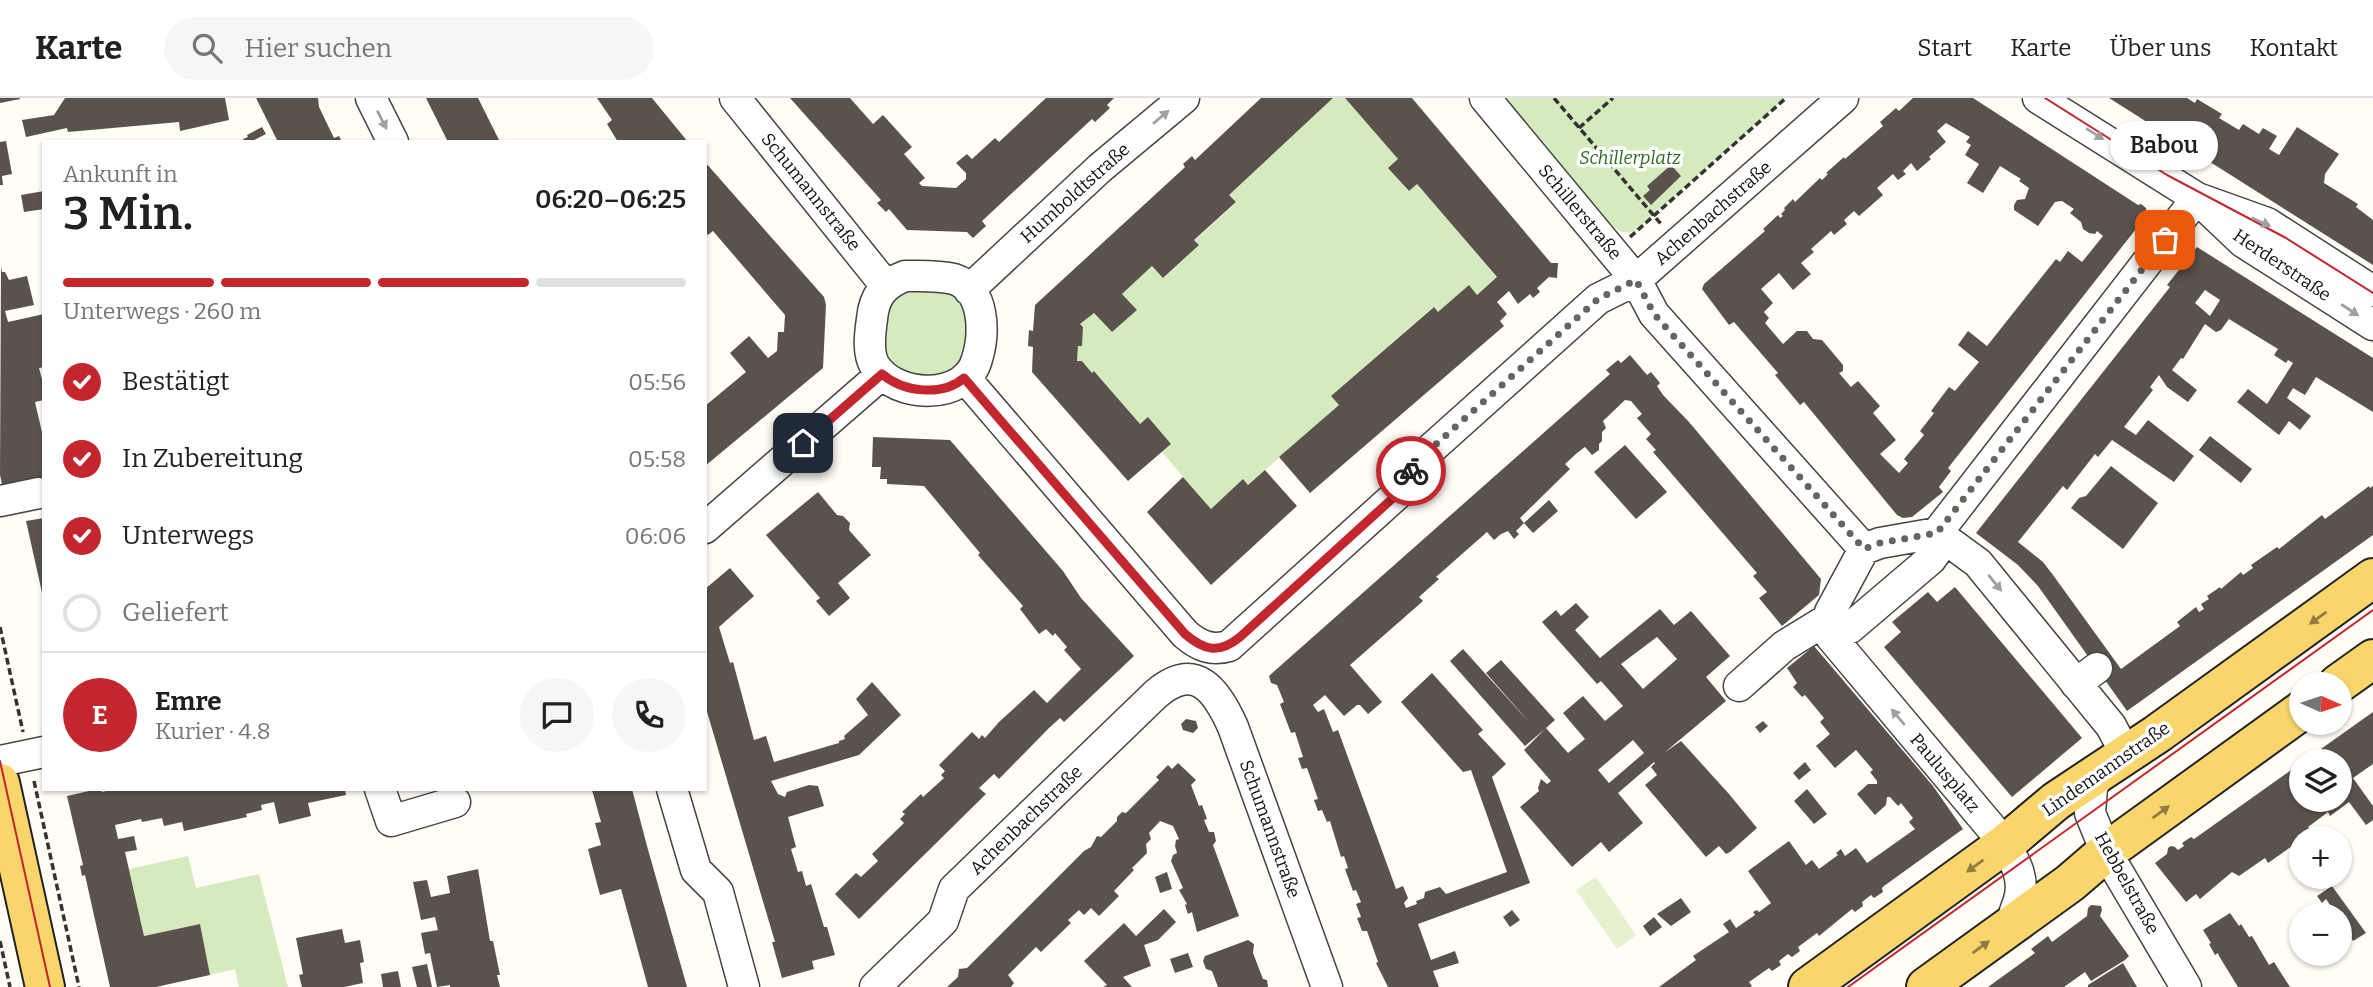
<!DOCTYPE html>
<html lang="de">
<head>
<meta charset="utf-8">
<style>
	:root { --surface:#fff; --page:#f6f6f6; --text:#202124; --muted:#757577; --line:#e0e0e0; --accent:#c4262e }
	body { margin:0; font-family:Bitter,serif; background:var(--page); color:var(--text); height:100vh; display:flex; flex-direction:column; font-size:26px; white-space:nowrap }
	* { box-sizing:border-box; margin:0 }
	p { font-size:23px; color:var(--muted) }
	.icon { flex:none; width:38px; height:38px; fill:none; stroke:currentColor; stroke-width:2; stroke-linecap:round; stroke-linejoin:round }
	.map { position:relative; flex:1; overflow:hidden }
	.sheet { position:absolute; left:42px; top:42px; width:665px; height:651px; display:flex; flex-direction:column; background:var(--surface); border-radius:0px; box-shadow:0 2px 5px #0004 }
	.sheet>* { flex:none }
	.needle { width:46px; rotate:93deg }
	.tools { position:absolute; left:2289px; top:574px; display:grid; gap:14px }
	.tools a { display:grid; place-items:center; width:63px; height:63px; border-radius:50%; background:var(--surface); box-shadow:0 2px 5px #0004; font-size:35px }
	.pin { position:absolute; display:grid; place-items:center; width:60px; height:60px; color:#fff; margin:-30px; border-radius:14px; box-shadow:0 4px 10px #0006 }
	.courier { position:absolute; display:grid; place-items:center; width:70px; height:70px; margin:-35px; border:5px solid #c4262e; border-radius:50%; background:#fff; color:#222; box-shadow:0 2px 9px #0007 }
	.bubble { position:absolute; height:49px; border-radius:24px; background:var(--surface); box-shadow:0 2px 5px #0004; font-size:23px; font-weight:600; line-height:49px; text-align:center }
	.overview em { font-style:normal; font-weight:600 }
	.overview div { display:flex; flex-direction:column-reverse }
	.overview { display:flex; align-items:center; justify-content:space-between; height:119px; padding:0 21px }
	h1 { font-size:46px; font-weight:600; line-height:52px }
	.bar { display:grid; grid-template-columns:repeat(4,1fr); gap:10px 7px; align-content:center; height:84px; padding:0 21px }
	.bar i { height:9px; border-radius:5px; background:var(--line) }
	.bar .active { background:var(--accent) }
	.bar p { grid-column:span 4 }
	.line { display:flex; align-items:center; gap:18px; padding:0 21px; border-top:2px solid var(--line) }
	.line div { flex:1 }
	.round { display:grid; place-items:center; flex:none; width:74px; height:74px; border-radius:37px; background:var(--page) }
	ol { padding:0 21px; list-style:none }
	li { display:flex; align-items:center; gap:21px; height:77px }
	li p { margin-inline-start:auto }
	li .icon { padding:7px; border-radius:50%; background:var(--accent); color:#fff; stroke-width:4 }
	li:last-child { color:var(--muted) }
	li i { width:38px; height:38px; border:4px solid var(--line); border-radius:50% }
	header { display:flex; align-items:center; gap:42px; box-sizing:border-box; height:98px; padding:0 35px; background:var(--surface); border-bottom:2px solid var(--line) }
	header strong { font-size:33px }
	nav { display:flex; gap:38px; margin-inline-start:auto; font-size:24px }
	.search { width:490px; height:63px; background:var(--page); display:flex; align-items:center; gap:18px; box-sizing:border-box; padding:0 24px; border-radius:38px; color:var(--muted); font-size:26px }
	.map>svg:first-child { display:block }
	.green { fill:#d5ebbd }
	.pitch { fill:#e6f2cf }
	.building { fill:#5a524d; fill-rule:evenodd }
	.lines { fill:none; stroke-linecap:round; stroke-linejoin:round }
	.minor-casing { stroke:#444; stroke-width:33 }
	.major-casing { stroke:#222; stroke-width:42 }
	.path { stroke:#333; stroke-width:3.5; stroke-dasharray:7 3.5; stroke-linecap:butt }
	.minor { stroke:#fff; stroke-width:30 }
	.major { stroke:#f9d66b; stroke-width:38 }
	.tram { stroke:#c4262e; stroke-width:2 }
	.oneway { fill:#a0a0a0 }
	.oneway2 { fill:#917d42 }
	.done { stroke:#646461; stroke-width:7; stroke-dasharray:0 12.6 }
	.route { stroke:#c4262e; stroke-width:9 }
	.labels { text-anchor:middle; stroke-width:7; stroke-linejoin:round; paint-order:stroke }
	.park-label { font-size:18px; font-style:italic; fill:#2f6b1f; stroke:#fff }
	.street-label { font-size:18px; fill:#111; stroke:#fff }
</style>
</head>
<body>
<header>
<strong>Karte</strong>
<div class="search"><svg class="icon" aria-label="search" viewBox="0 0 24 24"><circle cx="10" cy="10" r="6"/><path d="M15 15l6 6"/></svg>Hier suchen</div>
<nav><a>Start</a><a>Karte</a><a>Über uns</a><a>Kontakt</a></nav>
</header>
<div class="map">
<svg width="2373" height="889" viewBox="0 0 2373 889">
	<rect width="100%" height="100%" fill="#fffdf5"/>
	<!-- green -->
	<path class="green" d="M1333 0H1345L1398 61 1389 70 1408 93 1417 86 1497 180 1477 197 1469 188 1438 214 1433 209 1331 298 1339 307 1248 387 1243 382 1211 411 1162 354 1171 346 1147 320 1140 326 1095 273 1092 275 1082 263H1077L1078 248H1082L1083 229 1080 226 1094 215 1112 234 1137 212 1122 196 1152 168 1164 180 1199 147 1195 142 1236 105 1229 97Z
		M1504 0H1785L1635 133C1621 138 1615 130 1605 120Z
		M904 179 975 201 958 284 891 282 873 215Z
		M188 758 196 790 259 776 288 889H239L235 871 210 877 200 826 144 838 129 771Z"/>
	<!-- pitch -->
	<path class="pitch" d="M1596 779 1636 837 1617 851 1576 792Z"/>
	<!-- building -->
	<path class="building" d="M0 0H20V1L0 5Z
		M65 0H225L229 22 180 33 179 24 68 34 67 30 26 39 22 22 54 17Z
		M256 0H318L319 9 334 40 339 38 342 44H278Z
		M426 0H478L500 44H448Z
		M597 0H652L688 44H618L607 26 612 22Z
		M790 0H850L873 26 883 17 912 49 904 56 925 80 919 85 922 88 956 90 966 81V75L956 65 967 56 972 61 995 40 999 44 1046 0H1114L1107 7 1110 10 1095 24 1092 21 982 123 986 128 973 140 967 134 907 132 889 111 886 114 877 105 881 102Z
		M1261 0H1333L1229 97 1236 104 1194 142 1199 147 1163 180 1152 168 1122 196 1137 212 1112 234 1094 215 1080 226 1083 229 1082 248H1078L1077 263H1082L1092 275 1094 273 1140 326 1148 319 1171 346 1128 383 1032 274 1033 249 1028 248 1029 232 1033 233 1035 207 1183 71 1185 69 1183 66 1192 58 1195 62Z
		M1345 0H1412L1551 165H1558L1557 180 1549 179 1537 190 1540 194 1533 200 1530 196 1518 206 1509 193 1497 204 1507 216 1500 223 1504 228 1310 395 1279 359 1339 307 1331 298 1434 209 1438 214 1469 187 1477 197 1497 179 1417 86 1409 93 1388 70 1398 61Z
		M1913 0H1973L2138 107 2141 106 2146 110 2147 117 1948 370 1951 373 1939 389 1943 394 1912 419 1903 420 1897 417 1804 304 1800 307 1775 277 1778 275 1734 224 1729 227 1702 191 1704 186 1765 133 1763 131 1778 117 1780 120 1783 118 1781 116 1785 112 1784 110 1793 101 1795 104 1820 80 1822 82 1828 76 1826 75 1844 59 1845 61 1883 28 1880 24 1896 10 1899 13ZM1946 25 1970 39 1966 44 1971 47 1965 57 1979 66 1967 85 1983 95 2000 68 2021 81 2019 83 2029 90 2025 101 2017 102 2014 107V112L2038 128 2055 104 2062 103 2074 111 2070 115 2081 124 2083 131 2089 135 2095 136 2097 133 2103 138 2082 164 2068 153 2060 164 2056 161 1987 248 1968 233 1958 247 1979 264 1955 293 1949 289 1931 313 1934 315 1920 333 1924 337 1904 361 1908 365 1899 375 1880 356 1896 342 1873 315 1880 308 1858 283 1851 289 1839 275 1843 273V267L1822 242 1813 241 1807 233H1797L1783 246 1765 225 1769 220 1764 214 1773 205 1761 191 1779 175 1793 192 1811 176 1801 165 1814 154 1811 151 1831 133 1834 137 1847 126 1844 122 1854 113 1859 118 1883 97 1877 90 1893 76 1898 82 1906 76 1903 73 1911 65 1917 73 1931 61 1929 59 1946 44 1937 33Z
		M2109 0H2187L2195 5 2197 1 2222 16 2219 20 2239 32 2243 26 2259 36 2263 30 2277 38 2269 51 2279 57 2297 29 2339 56 2325 76 2324 85 2358 106 2356 109 2373 122V167Z
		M262 29 266 36 250 44H245L243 41 248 39 247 37Z
		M6 43 12 76 2 78 3 87H0V44Z
		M705 64 824 199 826 207 823 270 705 368V308L746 274 730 255 749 238 768 260 777 253 778 234H784L785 217 713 133 708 137 705 133Z
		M1671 67 1681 78 1651 107 1643 98 1650 92 1647 88Z
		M44 93V111L24 114 21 97Z
		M2197 149 2373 260V314L2316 279 2305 297 2293 290 2287 300 2311 318 2300 332 2289 323 2279 337 2237 304 2248 291 2267 306 2293 265 2288 262 2286 265 2274 257 2278 251 2229 221 2221 232 2216 234 2205 226 2183 261 2181 260 2172 272 2197 292 2188 304 2167 289 2159 277 2150 289 2153 292 2124 329 2136 337 2148 322 2194 358 2174 384 2112 342 2098 359 2095 356 2067 392 2063 388 2018 444 2043 464 2053 477 2121 571 2180 528 2177 524 2196 509 2199 514 2204 511 2201 506 2209 501 2207 498 2220 489 2221 491 2241 474 2243 477 2253 470 2251 467 2277 449 2279 451 2322 417 2325 421 2369 388 2370 390 2373 388V437L2127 613 2038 488 2018 467 1976 435 2170 189 2167 187ZM2205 192 2220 202 2210 218 2195 205Z
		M1 168 2 174H5L9 182 27 178 34 207 5 213 8 224 44 216V269L39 270 44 289V302L35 304 44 343V410L37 384 3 391 0 377Z
		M1630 257 1647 277 1651 274 1660 285 1657 288 1663 297 1689 324 1821 481 1819 497 1782 528 1759 500 1767 494 1753 478 1757 475 1653 354 1656 352 1646 341 1651 336 1637 320 1642 316 1631 303 1625 302 1603 323 1606 330 1602 334V343L1599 346V352L1592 357 1585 349 1577 355 1565 366 1570 371 1520 420 1524 425 1516 433 1519 436 1514 441 1508 433 1501 436 1494 442 1487 434 1436 479 1439 481 1419 499 1423 503 1350 567 1382 604 1368 616 1360 607H1357L1344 618 1325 597 1313 607 1318 614 1324 611 1333 634 1338 632 1396 791 1403 788 1408 800 1404 805 1406 810 1417 806 1416 803 1424 800 1425 794 1440 789 1446 796 1507 774 1471 672 1463 674 1401 604 1432 575 1483 632 1478 636 1506 666 1492 679 1530 785 1418 826 1431 862 1455 853 1459 865 1433 873 1439 889H1388L1376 865 1378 864 1367 833H1362L1357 820 1361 819 1356 806 1361 804 1356 792 1353 793 1345 771 1348 770 1344 758 1341 759 1330 723 1327 724 1322 712 1318 713 1314 702 1318 701 1307 670 1302 671 1298 660 1303 659 1295 634 1291 635 1280 606 1284 604 1277 587 1271 585 1269 578 1610 276 1606 272 1618 262 1621 265Z
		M2210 338 2252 371 2241 385 2199 352Z
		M873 339 950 342 1063 473 1081 500 1134 558 1064 624 1060 620 1049 630 999 681 994 676 979 690 986 696 859 821 835 796 856 775 861 779 878 763 872 756 904 725 900 721 905 716 902 714 921 696 923 699 944 680 941 677 945 673 939 667 972 634 979 641 982 637 985 640 999 624 1034 592 1047 605 1081 571 1064 552 1067 549 1055 535 1053 538 1046 531 1039 536 1020 511 1023 508 978 457 980 455 924 388 887 386V381H880L881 369H872Z
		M1625 347 1667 394 1636 421 1594 374Z
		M2111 368 2158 405 2123 451 2071 410 2079 400 2086 398Z
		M1265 372 1297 408 1211 487 1147 414 1183 379 1211 411 1243 381 1248 387Z
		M818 394 837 417 843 418 850 425 849 432 871 457 838 485 850 500 829 518 816 503 820 500 766 437Z
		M1549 402 1558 413 1533 435 1524 425Z
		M44 420V499H43L26 423Z
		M730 470 754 498 719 529 730 565 733 564 754 642 766 638 774 664 839 645V643L845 641 844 638 868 617 856 601 872 584 901 617 859 657 771 683 778 696 785 699 787 694 809 687 818 688 824 708 788 719 796 749 791 751 798 774 802 773 806 788 811 786 824 829H827L835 857 812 863 814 871 782 880 772 844H775L705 607V491Z
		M1955 489 2082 640 2012 699 1884 549 1901 534 1892 524 1928 494 1937 504Z
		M1576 505 1589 519 1575 532 1600 560 1660 511 1674 527 1691 513 1730 558 1706 579 1726 603 1664 655 1681 643 1729 696 1757 730 1730 754 1726 756 1719 748 1706 759 1645 687 1657 677 1651 669 1655 665 1654 664 1618 695 1643 725 1609 754 1601 744 1572 769 1520 709 1539 693 1538 690 1541 681 1547 686 1551 683 1524 652 1545 631 1525 648 1450 563 1463 551 1529 624 1486 575 1501 562 1555 622 1546 630 1568 655 1585 641 1563 615 1583 598 1605 623 1623 608 1601 583 1597 586 1542 524 1556 512 1561 518ZM1657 539 1677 561 1643 591 1621 566ZM1633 642 1644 655 1609 685 1598 672Z
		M1814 548 1933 688 1963 731 1884 788 1882 790 1883 794 1874 800 1871 797 1862 804 1863 808 1855 814 1852 811 1819 838 1817 835 1798 849 1800 853 1792 859 1788 856 1779 863 1781 867 1772 873 1769 870 1749 884 1752 888 1750 889H1659L1696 862 1693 858 1729 834 1723 826 1730 821 1736 830 1755 817 1753 814 1757 812 1759 814 1771 805 1748 773 1789 743 1806 767 1812 762 1819 771 1838 757 1836 755 1841 751 1845 758 1856 750 1867 765 1915 731 1909 724 1913 720 1901 705 1898 708 1890 699H1887L1886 707 1875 717 1857 696 1868 686H1877V683L1870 674 1873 672 1856 652 1835 670 1816 648 1830 636 1820 624 1824 620 1805 597 1802 599 1793 589 1797 585 1787 570Z
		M2373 614V666L2353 680 2373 708V722L2366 727 2349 704 2330 718 2328 714 2308 729 2312 734 2268 765 2265 760 2239 778 2232 774 2200 801 2196 796 2186 804 2155 765 2167 756 2168 750 2171 748 2175 749 2178 752 2184 748 2182 745 2191 739 2194 741 2301 665V702H2340V663H2304Z
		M1186 621 1196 623 1198 630 1193 635 1183 632 1181 626Z
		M1763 623 1768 628 1760 635 1755 629Z
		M1805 664 1811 672 1799 682 1793 675Z
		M1178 665 1196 682 1191 687 1199 708 1202 707 1207 721 1204 722 1209 734H1214L1216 743 1213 747 1239 818 1197 834 1192 814 1188 816 1185 807 1187 806 1179 792 1183 790 1171 763 1173 757 1177 755 1175 748 1176 742 1179 741 1173 728 1160 723 1149 735 1151 741 1146 746 1147 755 1132 770 1134 772 1114 793 1119 798 1099 818 1091 810 1084 817 1079 812 1068 822 1071 825 1041 854 1036 849 1008 877 1014 885 1011 889H947L958 879 959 871 967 870 1084 753 1091 749 1097 738 1101 739 1117 723V719L1122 714 1126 715 1159 682 1156 679 1168 667 1172 671Z
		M98 691H101L102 694 115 691H345L346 697 308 705 311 718 279 726 274 704 261 707 262 712 246 716 247 719 184 733 182 724 164 728 162 720 142 724 141 721 115 727 118 741 134 738 137 752 125 754 144 838 200 826 210 877 156 889H110L85 777 82 778 80 768 83 767 67 698Z
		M632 691 647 748 687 889H648L621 791 600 797 591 763 588 751 601 747 595 725 601 724 592 692Z
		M1807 691 1827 716 1814 726 1794 703Z
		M478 771 490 843H493L500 877H497L500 889H450V887L437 889 430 855 425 856 421 835 438 832 435 819 421 822 413 784 427 782 431 799 450 795 447 778Z
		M1167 774 1172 791 1160 795 1155 779Z
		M2332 788 2366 835 2353 843 2340 822V817H2337L2326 801 2322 805 2317 798Z
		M1681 800 1691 814 1671 828 1657 816Z
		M2091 807 2101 808 2102 812 2100 818 2129 858 2125 862 2091 883 2085 874 2064 889H1988L2035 855 2031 851 2048 838 2052 844 2087 818 2088 810Z
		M1164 811 1176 824 1158 842 1144 847 1151 868 1123 879 1132 889H1103L1107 887 1084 863 1124 825 1136 838Z
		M1512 812 1520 822 1510 829 1503 819Z
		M2230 815 2239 828 2241 826 2249 839 2252 838 2269 867 2274 864 2290 889H2238L2219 858 2218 855 2215 857 2209 846 2211 845 2203 832Z
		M1654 819 1662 829 1650 838 1643 828Z
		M342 831 345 845 360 842 364 864 360 865 363 885 344 889H302L299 877 303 876 296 840Z
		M1248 842 1254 846 1253 855 1263 881 1267 882 1268 889H1218L1212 873 1206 871 1203 863 1205 858Z
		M1188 855 1193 869 1175 875 1170 861Z
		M2123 865 2137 889H2088V887Z
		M427 866 432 889H417L412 869Z
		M398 873 401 889H383L381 876Z"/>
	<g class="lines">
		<!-- minor casing -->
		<g class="minor-casing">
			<path id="minor" d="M371 0 393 44
				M735 0 886 188
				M1485 0 1636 182 1654 216 1864 451
				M2038 0 2197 100 2267 125 2373 193
				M2205 108 2243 144 2373 227
				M905 178C921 178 938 177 954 181 985 191 985 235 977 261 966 303 896 301 875 268 867 255 870 235 872 221 874 198 884 186 905 178Z
				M969 192 1100 70 1184 0
				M965 280 1185 536C1199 548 1211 553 1229 548L1404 390 1414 366 1598 201 1636 182 1843 0
				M0 403 39 395
				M705 430 882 276
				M1937 435 2197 100
				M1831 539 1850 530 1931 461 1945 441
				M2076 586 2097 570
				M1739 588 1784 548 1828 521
				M0 663 44 654
				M2098 676 2092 690 2090 715 2106 754 2186 889
				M380 691 391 723 455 704
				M672 691 696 772 718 794 744 889
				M2013 826C2013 816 2015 813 2018 805 2026 783 2016 765 2005 746L1831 539 1828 521 1830 514 1864 451 1880 445 1937 435 1978 465 2111 628 2120 645 2122 660
				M875 889 943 823 954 791 1156 596C1196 562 1217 593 1233 629L1327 889"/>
		</g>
		<!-- major casing -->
		<g class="major-casing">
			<path id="major" d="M2338 586 2373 561
				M0 685 45 889
				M1808 889 2005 746 2056 703 2157 636 2373 480
				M1926 889 2070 785 2106 754 2301 613"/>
		</g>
		<!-- path -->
		<path class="path" d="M1554 0 1661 126
			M1579 30 1613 0
			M1630 139 1786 0
			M0 529 23 634
			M34 683 79 889
			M0 843 10 889"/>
		<!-- minor -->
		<use href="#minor" class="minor"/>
		<!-- major -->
		<use href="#major" class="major"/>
		<!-- tram -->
		<path class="tram" d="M2045 0 2167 77 2286 140 2373 195
			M0 663 50 889
			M1848 889 2373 512"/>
	</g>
	<!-- one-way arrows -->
	<defs><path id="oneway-solid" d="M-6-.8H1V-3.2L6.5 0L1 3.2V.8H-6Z" transform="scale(1.75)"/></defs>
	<g class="oneway">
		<use href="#oneway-solid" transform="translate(1161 19) rotate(-40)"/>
		<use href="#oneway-solid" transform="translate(382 22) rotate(63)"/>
		<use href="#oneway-solid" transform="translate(2095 36) rotate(32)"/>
		<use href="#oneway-solid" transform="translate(2261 124) rotate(24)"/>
		<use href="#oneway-solid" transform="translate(2350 212) rotate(33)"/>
		<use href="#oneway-solid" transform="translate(1995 485) rotate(51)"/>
		<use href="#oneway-solid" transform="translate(1898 619) rotate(-130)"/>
	</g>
	<g class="oneway2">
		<use href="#oneway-solid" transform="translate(2318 520) rotate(144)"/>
		<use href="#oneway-solid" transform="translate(2161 714) rotate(-36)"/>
		<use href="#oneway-solid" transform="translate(1975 768) rotate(144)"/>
		<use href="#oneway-solid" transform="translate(1981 849) rotate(-36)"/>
	</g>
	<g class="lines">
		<!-- done -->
		<path class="done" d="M1411 373 1414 366 1598 201 1636 182 1654 216 1864 451 1880 445 1937 435 2165 142"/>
		<!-- route -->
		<path class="route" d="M803 345 882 276C903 294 942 299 964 280L1185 536C1205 553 1219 556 1240 539L1404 390 1411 373"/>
	</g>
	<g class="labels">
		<!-- park labels -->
		<g class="park-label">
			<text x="1630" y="66">Schillerplatz</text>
		</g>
		<!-- street labels -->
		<g class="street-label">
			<text transform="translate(811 94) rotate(51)" y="6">Schumannstraße</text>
			<text transform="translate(1075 95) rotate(-42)" y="6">Humboldtstraße</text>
			<text transform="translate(1580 114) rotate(50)" y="6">Schillerstraße</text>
			<text transform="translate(1713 115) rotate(-41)" y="6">Achenbachstraße</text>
			<text transform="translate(2282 167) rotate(34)" y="6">Herderstraße</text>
			<text transform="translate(2106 671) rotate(-35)" y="6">Lindemannstraße</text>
			<text transform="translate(1945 675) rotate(50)" y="6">Paulusplatz</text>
			<text transform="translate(1026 722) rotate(-44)" y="6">Achenbachstraße</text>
			<text transform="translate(1270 731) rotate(70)" y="6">Schumannstraße</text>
			<text transform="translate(2127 785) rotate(61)" y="6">Hebbelstraße</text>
		</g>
	</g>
</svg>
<div class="tools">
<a><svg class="needle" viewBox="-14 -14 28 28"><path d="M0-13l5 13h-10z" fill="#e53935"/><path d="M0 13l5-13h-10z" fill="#757577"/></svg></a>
<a><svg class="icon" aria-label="layers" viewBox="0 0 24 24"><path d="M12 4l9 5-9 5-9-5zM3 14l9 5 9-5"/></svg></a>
<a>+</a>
<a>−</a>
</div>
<div class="pin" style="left:2165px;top:142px;background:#ea580c"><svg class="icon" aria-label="bag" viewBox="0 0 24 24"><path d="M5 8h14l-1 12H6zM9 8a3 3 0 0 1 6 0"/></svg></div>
<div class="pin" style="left:803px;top:345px;background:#1f2937"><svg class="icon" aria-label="home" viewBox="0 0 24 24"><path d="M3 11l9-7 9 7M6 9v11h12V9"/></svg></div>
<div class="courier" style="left:1411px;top:373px"><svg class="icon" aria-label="bike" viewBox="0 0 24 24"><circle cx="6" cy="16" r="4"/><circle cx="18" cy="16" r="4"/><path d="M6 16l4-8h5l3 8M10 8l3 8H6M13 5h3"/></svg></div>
<div class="bubble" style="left:2110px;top:23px;width:108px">Babou</div>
<section class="sheet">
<div class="overview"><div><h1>3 Min.</h1><p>Ankunft in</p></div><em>06:20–06:25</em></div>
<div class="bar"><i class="active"></i><i class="active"></i><i class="active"></i><i></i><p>Unterwegs · 260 m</p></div>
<ol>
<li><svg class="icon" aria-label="check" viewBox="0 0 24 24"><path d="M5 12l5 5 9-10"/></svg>Bestätigt<p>05:56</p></li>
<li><svg class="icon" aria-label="check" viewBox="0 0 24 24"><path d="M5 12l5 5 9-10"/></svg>In Zubereitung<p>05:58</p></li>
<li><svg class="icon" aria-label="check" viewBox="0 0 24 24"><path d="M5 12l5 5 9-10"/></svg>Unterwegs<p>06:06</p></li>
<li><i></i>Geliefert</li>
</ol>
<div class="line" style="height:126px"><b class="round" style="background:var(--accent);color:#fff">E</b><div><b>Emre</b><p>Kurier · 4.8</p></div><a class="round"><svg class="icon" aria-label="chat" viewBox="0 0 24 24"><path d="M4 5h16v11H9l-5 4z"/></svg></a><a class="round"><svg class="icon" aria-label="phone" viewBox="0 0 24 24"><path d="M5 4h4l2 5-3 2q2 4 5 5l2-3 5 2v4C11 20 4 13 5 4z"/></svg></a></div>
</section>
</div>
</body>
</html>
